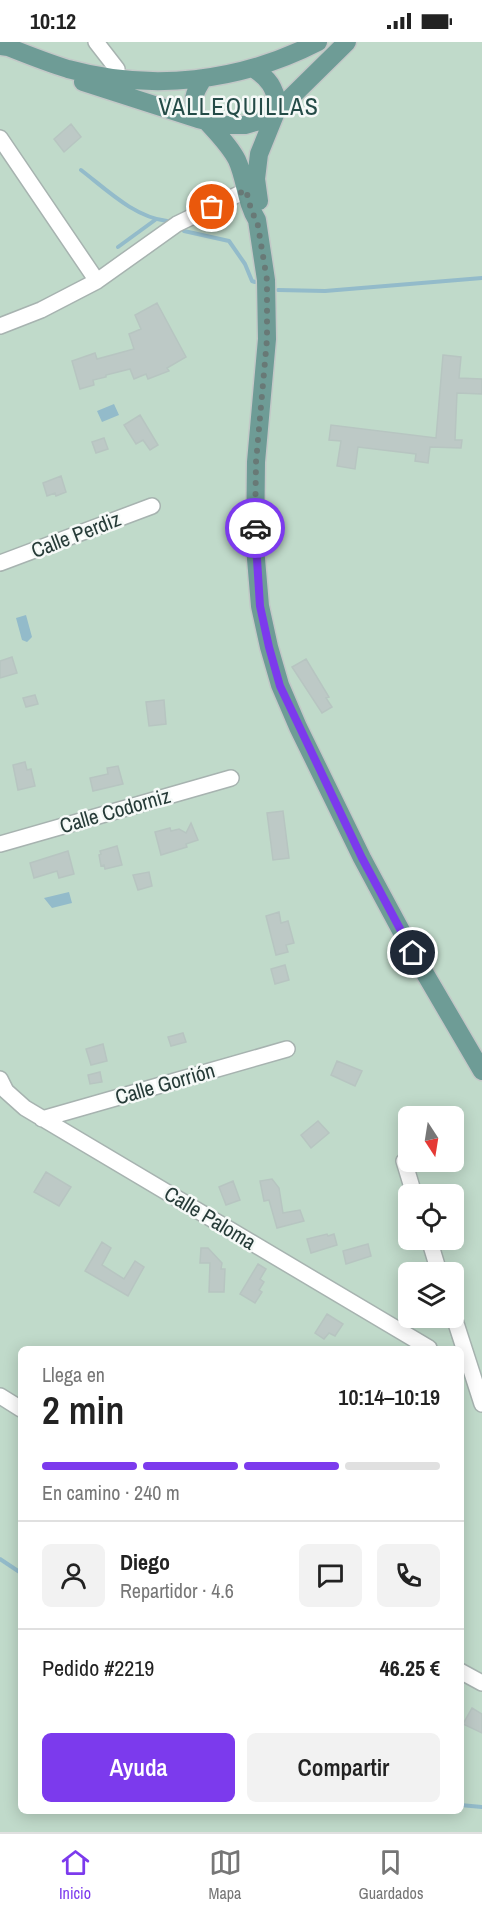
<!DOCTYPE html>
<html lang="es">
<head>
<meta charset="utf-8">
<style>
	:root { --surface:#fff; --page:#f2f2f2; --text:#222; --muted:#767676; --line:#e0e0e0; --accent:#7c3aed }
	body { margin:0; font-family:"Archivo Narrow",sans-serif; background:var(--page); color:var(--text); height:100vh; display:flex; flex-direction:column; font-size:22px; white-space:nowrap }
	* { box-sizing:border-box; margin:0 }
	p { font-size:20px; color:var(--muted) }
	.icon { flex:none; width:33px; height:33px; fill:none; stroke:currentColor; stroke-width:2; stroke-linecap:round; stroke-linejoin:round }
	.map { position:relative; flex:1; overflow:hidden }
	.sheet { position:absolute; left:18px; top:1304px; width:446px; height:468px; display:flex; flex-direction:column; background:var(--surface); border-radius:9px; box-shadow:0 3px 15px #0003 }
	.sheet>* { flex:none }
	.needle { width:39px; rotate:168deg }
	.controls { position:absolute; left:398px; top:1064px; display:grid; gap:12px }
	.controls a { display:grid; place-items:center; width:66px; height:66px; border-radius:9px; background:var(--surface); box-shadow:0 3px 15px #0003; font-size:30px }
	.pin { position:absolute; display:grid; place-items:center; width:51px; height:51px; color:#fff; margin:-26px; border:3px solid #fff; border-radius:50%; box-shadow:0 2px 6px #0007 }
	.courier { position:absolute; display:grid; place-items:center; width:60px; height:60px; margin:-30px; border:4px solid #7c3aed; border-radius:50%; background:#fff; color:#222; box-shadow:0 2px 8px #0007 }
	.headline em { font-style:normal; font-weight:600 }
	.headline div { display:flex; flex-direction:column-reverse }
	.headline { display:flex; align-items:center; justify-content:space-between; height:102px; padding:0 24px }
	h1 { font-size:39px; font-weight:600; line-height:45px }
	.bar { display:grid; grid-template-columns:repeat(4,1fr); gap:9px 6px; align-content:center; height:72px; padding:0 24px }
	.bar i { height:8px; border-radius:4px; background:var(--line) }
	.bar .active { background:var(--accent) }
	.bar p { grid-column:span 4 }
	.line { display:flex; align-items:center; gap:15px; padding:0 24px; border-top:2px solid var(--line) }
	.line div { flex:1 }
	.round { display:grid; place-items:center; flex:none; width:63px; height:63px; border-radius:9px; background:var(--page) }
	.primary-button { display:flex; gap:12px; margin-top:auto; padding:12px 24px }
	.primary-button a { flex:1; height:69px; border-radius:9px; background:var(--accent); color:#fff; font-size:24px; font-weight:600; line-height:69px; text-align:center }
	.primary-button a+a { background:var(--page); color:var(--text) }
	.status { display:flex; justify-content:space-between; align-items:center; height:42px; padding:0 30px; background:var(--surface); direction:ltr }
	.status svg { height:16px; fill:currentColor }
	.tabs { display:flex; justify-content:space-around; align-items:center; height:84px; border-top:2px solid var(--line); background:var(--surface); font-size:16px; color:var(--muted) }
	.tabs a { display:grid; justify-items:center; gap:3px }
	.tabs .active { color:var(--accent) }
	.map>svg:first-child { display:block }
	.green { fill:#c0daca; fill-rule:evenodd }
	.water { fill:#93bbca }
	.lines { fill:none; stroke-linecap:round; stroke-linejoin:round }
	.stream { stroke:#93bbca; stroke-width:4 }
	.building { fill:#bdc9c6; stroke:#b7c5c1; stroke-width:1.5 }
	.minor-casing { stroke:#a7b3b0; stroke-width:18 }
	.primary-casing { stroke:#c2c8c7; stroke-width:21 }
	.minor { stroke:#fff; stroke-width:15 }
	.primary { stroke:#6e9c96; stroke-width:18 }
	.done { stroke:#687976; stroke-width:6; stroke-dasharray:0 10.8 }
	.route { stroke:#7c3aed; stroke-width:8 }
	.labels { text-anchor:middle; stroke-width:5; stroke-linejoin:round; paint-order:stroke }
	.street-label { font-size:21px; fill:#263b38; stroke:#f5f9f7 }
	.quarter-label { font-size:24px; letter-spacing:1.5px; fill:#244b47; stroke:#f5f9f7 }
</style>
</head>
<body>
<div class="status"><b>10:12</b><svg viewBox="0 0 49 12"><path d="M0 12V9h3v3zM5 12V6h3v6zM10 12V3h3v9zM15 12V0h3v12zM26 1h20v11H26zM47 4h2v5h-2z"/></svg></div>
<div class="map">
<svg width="482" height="1790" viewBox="0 0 482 1790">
	<rect width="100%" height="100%" fill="#e4ece9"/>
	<!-- green -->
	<path class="green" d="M0 0H482V1790H0ZM408 1074H453V1119H408ZM408 1152H453V1197H408ZM408 1230H453V1275H408ZM21 1306H460V1768H21Z"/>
	<!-- water -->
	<path class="water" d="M114 362 119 373 102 380 97 369Z
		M26 573 32 595 27 600 22 598 16 576Z
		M69 850 72 861 52 866 44 856Z"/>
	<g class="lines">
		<!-- stream -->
		<path class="stream" d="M81 128C107 148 134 175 167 179
			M184 189 229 199 245 222 252 239 255 240
			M118 205 155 178
			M278 248 325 249 482 236
			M0 1517 21 1531
			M460 1763 482 1765"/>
	</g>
	<!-- building -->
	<path class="building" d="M71 82 81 95 64 110 54 97Z
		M157 261 186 315 167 326 169 329 148 337 146 332 134 337 130 327 106 333V335L93 338 94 343 80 347 72 319 95 311 97 317 134 307 129 292 141 287 135 273Z
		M443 313 461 315 459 336 482 337V352L457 351 455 398H462L461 406 430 405 428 421 415 419 416 412 358 405 355 427 337 424 341 399 329 398 331 383 436 396Z
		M140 373 158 403 150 408 143 398 136 402 124 383Z
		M104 396 108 407 96 411 92 400Z
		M61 434 66 450 56 454 55 451 47 454 43 441Z
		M12 615 17 631 0 636V619Z
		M306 617 329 655 326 656 332 665 322 671 292 625Z
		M35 653 38 662 26 665 23 656Z
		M164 658 166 682 149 684 146 660Z
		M25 720 27 728 31 727 35 744 18 748 13 723Z
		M118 724 123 742 93 749 90 736 108 732 107 726Z
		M283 769 289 816 273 818 267 771Z
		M191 781 198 798 186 802 187 805 161 813 155 790 170 786 171 789 179 787 186 791Z
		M117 804 122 823 105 827 104 823 101 824 99 813 101 812 100 809Z
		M68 809 74 832 59 836 57 829 34 836 30 821Z
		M149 830 152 844 138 848 133 833Z
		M279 870 281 881 288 879 294 901 286 903 288 910 276 913 266 874Z
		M285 923 289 938 275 942 271 927Z
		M183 991 186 1000 171 1004 168 995Z
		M103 1002 107 1019 91 1023 86 1007Z
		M337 1019 362 1029 355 1044 331 1033Z
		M100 1030 102 1040 90 1042 88 1033Z
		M318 1079 329 1091 311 1106 301 1093Z
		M46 1130 71 1145 59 1164 34 1150Z
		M272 1137 279 1146 283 1171 300 1168 304 1179 277 1186 269 1158 264 1159 260 1139Z
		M233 1139 240 1158 226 1163 219 1145Z
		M327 1192 328 1194 334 1192 337 1203 311 1211 307 1197Z
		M102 1200 111 1206 102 1223 124 1237 135 1219 144 1225 128 1254 85 1229Z
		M368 1202 371 1214 346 1222 343 1209Z
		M201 1206H208L222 1221 221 1227H225L224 1250H209L210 1221H200Z
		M258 1222 266 1227 260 1237 264 1240 259 1248 262 1250 255 1261 240 1252Z
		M327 1272 343 1282 335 1294 329 1291 324 1297 315 1291Z
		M472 1666 482 1672V1691L463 1682Z"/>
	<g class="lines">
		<!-- minor casing -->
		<g class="minor-casing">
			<path id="minor" d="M96 0 117 27V37
				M0 96 97 239
				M0 284 41 268 97 239 177 182 247 148
				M0 521 152 464
				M0 802 231 736
				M0 1037 6 1049 25 1066 429 1306
				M42 1077 287 1007
				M404 1119 414 1152
				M429 1197 439 1230
				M453 1272 482 1362
				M0 1354 21 1367
				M460 1629 482 1641"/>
		</g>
		<!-- primary casing -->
		<g class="primary-casing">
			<path id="primary" d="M0 4 8 5C28 13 48 21 68 27 152 50 240 40 318 0
				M252 26C270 36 274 46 279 65
				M83 40 198 77 222 83H245L263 78 276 70
				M198 77C191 60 193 51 204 36
				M207 80C218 92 230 104 237 118 246 138 246 161 257 178L266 238 267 297 256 420 255 505 260 564 269 605 280 643 298 685 362 816 413 911 482 1029
				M259 159 256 137 259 112 276 70 347 0"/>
		</g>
		<!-- minor -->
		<use href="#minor" class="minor"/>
		<!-- primary -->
		<use href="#primary" class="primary"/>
	</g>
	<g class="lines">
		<!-- done -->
		<path class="done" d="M212 165 246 148 252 171 257 178 267 238V297L256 420 255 486"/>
		<!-- route -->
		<path class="route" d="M255 486 260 564 269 605 280 644 362 816 413 911"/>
	</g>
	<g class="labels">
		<!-- street labels -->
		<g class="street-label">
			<text transform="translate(76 493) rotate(-21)" y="7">Calle Perdiz</text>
			<text transform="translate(115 769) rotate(-16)" y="7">Calle Codorniz</text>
			<text transform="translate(165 1042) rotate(-16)" y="7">Calle Gorrión</text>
			<text transform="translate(210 1176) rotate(31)" y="7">Calle Paloma</text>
		</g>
		<!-- quarter labels -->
		<g class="quarter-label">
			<text x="239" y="73">VALLEQUILLAS</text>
		</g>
	</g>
</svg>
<div class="controls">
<a><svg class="needle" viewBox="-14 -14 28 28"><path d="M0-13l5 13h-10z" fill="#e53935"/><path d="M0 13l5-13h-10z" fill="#767676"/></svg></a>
<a><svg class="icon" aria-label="locate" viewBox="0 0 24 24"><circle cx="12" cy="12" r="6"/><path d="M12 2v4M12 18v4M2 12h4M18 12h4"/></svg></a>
<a><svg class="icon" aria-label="layers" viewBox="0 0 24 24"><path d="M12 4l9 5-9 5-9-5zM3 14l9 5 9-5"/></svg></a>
</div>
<div class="pin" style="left:212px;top:165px;background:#ea580c"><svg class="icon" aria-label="bag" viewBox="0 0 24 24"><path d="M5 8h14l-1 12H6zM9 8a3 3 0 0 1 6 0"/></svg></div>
<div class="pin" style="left:413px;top:911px;background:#1f2937"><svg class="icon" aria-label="home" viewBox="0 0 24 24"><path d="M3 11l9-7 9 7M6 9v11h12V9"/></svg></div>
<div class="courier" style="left:255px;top:486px"><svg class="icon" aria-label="car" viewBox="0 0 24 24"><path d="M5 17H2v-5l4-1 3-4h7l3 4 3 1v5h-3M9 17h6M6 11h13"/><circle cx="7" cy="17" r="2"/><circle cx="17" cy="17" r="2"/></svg></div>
<section class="sheet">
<div class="headline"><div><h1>2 min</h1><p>Llega en</p></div><em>10:14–10:19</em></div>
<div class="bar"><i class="active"></i><i class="active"></i><i class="active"></i><i></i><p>En camino · 240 m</p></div>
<div class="line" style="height:108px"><a class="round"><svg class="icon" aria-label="person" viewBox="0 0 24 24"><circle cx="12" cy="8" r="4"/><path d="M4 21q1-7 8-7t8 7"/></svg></a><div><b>Diego</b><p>Repartidor · 4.6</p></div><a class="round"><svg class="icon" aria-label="chat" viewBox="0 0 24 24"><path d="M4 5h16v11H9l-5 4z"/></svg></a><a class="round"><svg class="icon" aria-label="phone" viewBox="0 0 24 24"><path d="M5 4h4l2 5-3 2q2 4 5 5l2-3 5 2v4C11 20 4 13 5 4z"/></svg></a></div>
<div class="line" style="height:78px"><div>Pedido #2219</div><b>46.25 €</b></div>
<div class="primary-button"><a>Ayuda</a><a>Compartir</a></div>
</section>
</div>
<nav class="tabs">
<a class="active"><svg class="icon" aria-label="home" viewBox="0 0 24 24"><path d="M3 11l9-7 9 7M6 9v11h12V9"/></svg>Inicio</a>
<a><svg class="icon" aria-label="map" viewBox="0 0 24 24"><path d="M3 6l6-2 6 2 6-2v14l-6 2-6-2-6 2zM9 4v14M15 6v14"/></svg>Mapa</a>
<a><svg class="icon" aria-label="saved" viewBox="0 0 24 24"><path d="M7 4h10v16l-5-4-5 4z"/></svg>Guardados</a>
</nav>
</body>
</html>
